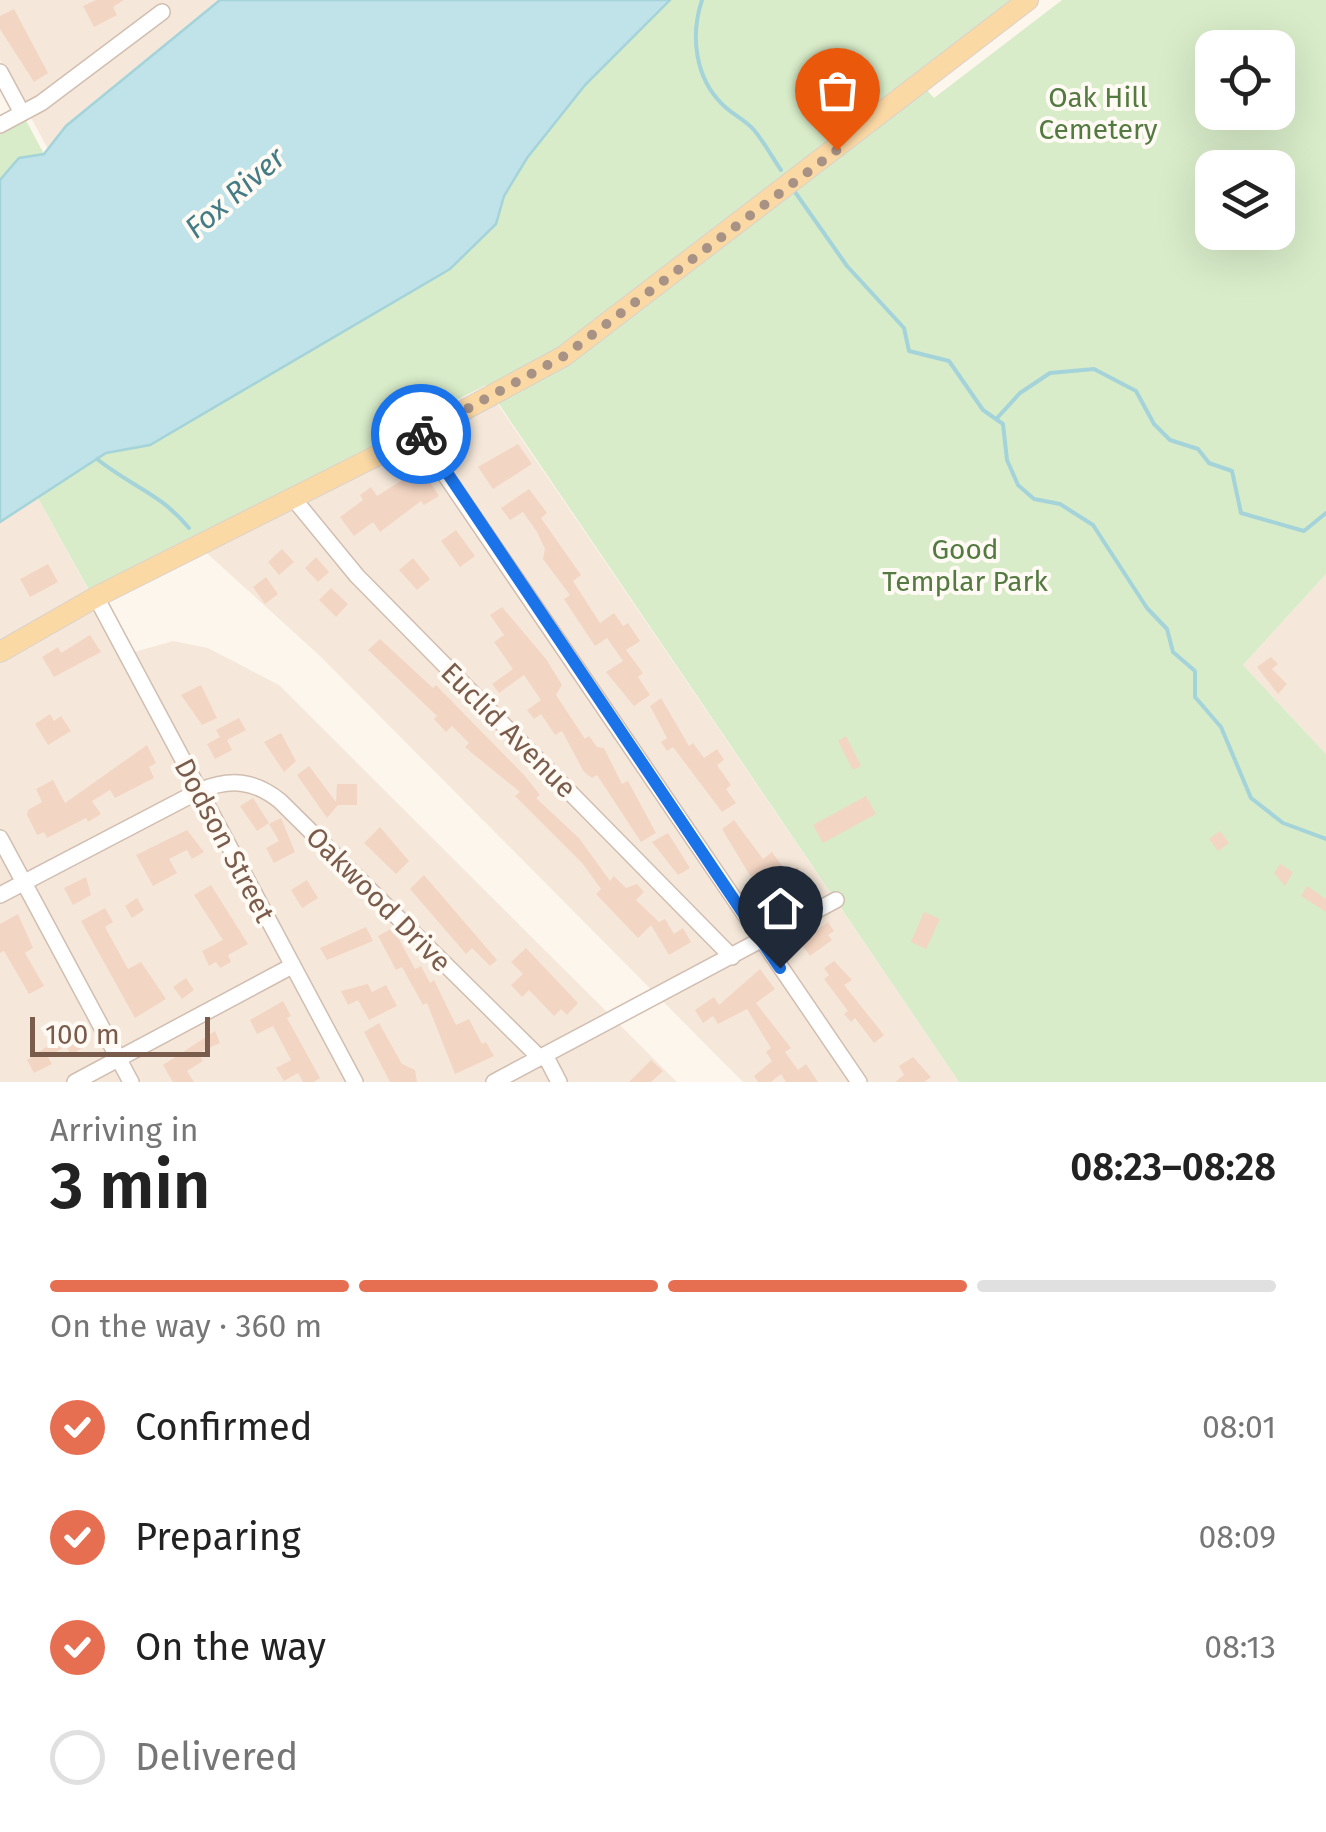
<!DOCTYPE html>
<html lang="en">
<head>
<meta charset="utf-8">
<style>
	:root { --surface:#fff; --page:#f6f6f6; --text:#222; --muted:#767676; --line:#e0e0e0; --accent:#e76f51 }
	body { margin:0; font-family:"Fira Sans",sans-serif; background:var(--page); color:var(--text); height:100vh; display:flex; flex-direction:column; font-size:38px; white-space:nowrap }
	* { box-sizing:border-box; margin:0 }
	p { font-size:32px; color:var(--muted) }
	.icon { flex:none; width:55px; height:55px; fill:none; stroke:currentColor; stroke-width:2; stroke-linecap:round; stroke-linejoin:round }
	.map { position:relative; height:1082px; overflow:hidden }
	.panel { display:flex; flex-direction:column; background:var(--surface); flex:1 }
	.panel>* { flex:none }
	.tools { position:absolute; left:1195px; top:30px; display:grid; gap:20px }
	.tools a { display:grid; place-items:center; width:100px; height:100px; border-radius:20px; background:var(--surface); box-shadow:0 10px 40px #0002; font-size:50px }
	.scale { position:absolute; left:30px; bottom:25px; width:180px; box-sizing:border-box; padding-left:10px; border:5px solid #7a5c4d; border-top:0; font-size:28px; line-height:35px; white-space:nowrap; color:#7a5c4d; -webkit-text-stroke:8px #fffaf3; paint-order:stroke }
	.pin { position:absolute; display:grid; place-items:center; width:85px; height:85px; color:#fff; margin:-102px -42px; border-radius:50% 50% 50% 0; rotate:-45deg; box-shadow:0 0 10px #0007 }
	.pin .icon { rotate:45deg }
	.courier { position:absolute; display:grid; place-items:center; width:100px; height:100px; margin:-50px; border:8px solid #1a73e8; border-radius:50%; background:#fff; color:#222; box-shadow:0 2px 12px #0007 }
	.headline em { font-style:normal; font-weight:600 }
	.headline div { display:flex; flex-direction:column-reverse }
	.headline { display:flex; align-items:center; justify-content:space-between; height:170px; padding:0 50px }
	h1 { font-size:65px; font-weight:600; line-height:75px }
	.bar { display:grid; grid-template-columns:repeat(4,1fr); gap:15px 10px; align-content:center; height:120px; padding:0 50px }
	.bar i { height:12px; border-radius:8px; background:var(--line) }
	.bar .on { background:var(--accent) }
	.bar p { grid-column:span 4 }
	ol { padding:0 50px; list-style:none }
	li { display:flex; align-items:center; gap:30px; height:110px }
	li p { margin-inline-start:auto }
	li .icon { padding:10px; border-radius:50%; background:var(--accent); color:#fff; stroke-width:4 }
	li:last-child { color:var(--muted) }
	li i { width:55px; height:55px; border:5px solid var(--line); border-radius:50% }
	.map>svg:first-child { display:block }
	.residential { fill:#f5e8da }
	.green { fill:#d8ecc9; fill-rule:evenodd }
	.water { fill:#bfe3e8; stroke:#a5d3da; stroke-width:2.5 }
	.lines { fill:none; stroke-linecap:round; stroke-linejoin:round }
	.stream { stroke:#a5d3da; stroke-width:4 }
	.building { fill:#f3d5c3 }
	.minor-casing { stroke:#d1beb0; stroke-width:18 }
	.major-casing { stroke:#dad1cd; stroke-width:22 }
	.minor { stroke:#fff; stroke-width:15 }
	.major { stroke:#fbd9a5; stroke-width:20 }
	.done { stroke:#a89285; stroke-width:10; stroke-dasharray:0 18 }
	.route { stroke:#1a73e8; stroke-width:12 }
	.labels { text-anchor:middle; stroke-width:8; stroke-linejoin:round; paint-order:stroke }
	.park-label { font-size:28px; fill:#537a41; stroke:#fffaf3 }
	.street-label { font-size:28px; fill:#7a5c4d; stroke:#fffaf3 }
	.water-label { font-size:30px; font-style:italic; fill:#437c86; stroke:#fffaf3 }
</style>
</head>
<body>
<div class="map">
<svg width="1326" height="1082" viewBox="0 0 1326 1082">
	<rect width="100%" height="100%" fill="#fdf6ec"/>
	<!-- residential -->
	<path class="residential" d="M0 0H220L66 126 48 149 0 60Z
		M497 403 959 1082H743L320 656 200 547Z
		M38 498 95 602 351 1082H0V522Z
		M1326 574V754L1243 665Z
		M173 641 208 648 279 685 677 1082H361L131 653Z"/>
	<!-- green -->
	<path class="green" d="M670 0H1022L925 88 934 98 1062 0H1326V574L1243 665 1326 754V1082H959L486 385 406 426 410 434 90 592 38 498 106 453 150 445 450 269 496 224 504 196 527 158 585 85ZM1212 48H1278V112H1212ZM1212 168H1278V232H1212Z
		M22 113 44 154 19 159 0 180V125Z"/>
	<!-- water -->
	<path class="water" d="M220 0H670L585 85 527 158 504 196 496 224 450 269 150 445 106 453 0 522V180L19 158 44 154 66 126Z"/>
	<g class="lines">
		<!-- stream -->
		<path class="stream" d="M702 0C690 36 695 78 723 105 732 114 745 120 754 130 764 142 772 157 781 170
			M795 192 847 266 904 328 909 351 949 361 983 410 1003 424 1007 460 1018 485 1034 499 1060 504 1093 525 1147 608 1167 629 1173 652 1195 671V697L1221 727 1251 798 1283 823 1326 839
			M998 417 1020 393 1050 373 1094 369 1136 391 1154 424 1170 440 1198 449 1209 463 1232 471 1241 513 1304 531 1326 513
			M97 459C132 487 160 493 189 528"/>
	</g>
	<!-- building -->
	<path class="building" d="M96 0H124L113 7 117 15 94 27 83 6Z
		M14 9 48 73 34 82 0 29V16Z
		M518 444 532 464 493 489 478 467Z
		M421 468 439 496 424 505 421 501 380 532 373 522 354 536 340 517 363 500 360 495 371 487 377 496Z
		M529 489 547 513 541 518 581 575 573 581 600 623 614 613 623 626 628 623 640 641 626 650 643 673 638 677 650 695 634 706 606 672 623 661 607 638 595 646 583 628 564 599 570 595 543 559 545 549 537 532 523 512 510 520 501 508Z
		M456 530 475 556 460 567 441 541Z
		M282 549 294 562 279 575 268 562Z
		M316 557 329 572 318 582 305 568Z
		M413 558 430 579 417 590 399 570Z
		M48 564 58 582 30 597 20 579Z
		M266 577 278 594 265 604 253 587Z
		M331 588 348 604 336 617 319 600Z
		M502 607 546 659 562 685 556 695 585 739 589 736 597 747 604 748 622 784 628 781 656 833 641 842 597 775 592 778 584 772 562 731 555 735 541 714 534 719 527 710 541 700 524 675 499 693 492 684 513 669 494 642 504 635 490 615Z
		M90 635 101 652 54 677 42 657 58 647 61 653Z
		M380 639 433 688 436 685 524 775 540 795 536 798 579 838 610 881 614 876 626 888 637 884 644 892 636 900 659 922 665 919 674 934 683 928 691 942 669 955 651 925 638 938 596 894 601 889 583 864 515 796 520 792 472 753 465 747 469 743 452 726 446 732 434 719 437 716 368 650Z
		M1271 657 1278 664 1272 669 1287 684 1278 694 1257 667Z
		M201 685 217 718 202 725 181 695Z
		M661 698 689 746 693 743 704 758 717 749 724 760 717 765 731 785 726 789 736 803 722 812 673 747 667 751 661 742 667 738 650 706Z
		M50 714 54 721 61 716 71 731 48 745 35 724Z
		M239 718 246 730 227 740 232 750 215 759 207 744 220 737 216 730Z
		M281 733 296 761 284 772 264 742Z
		M846 736 861 766 853 770 838 741Z
		M147 745 156 763 149 767 154 778 115 798 110 790 92 801 101 814 88 822 86 818 47 838 44 832 37 835 27 815 28 810 42 802 36 789 53 780 65 803Z
		M309 766 336 802 337 784H357V805H338L327 818 297 775Z
		M866 796 876 814 823 843 813 825Z
		M253 798 269 823 257 831 240 806Z
		M281 818 295 852 274 863 266 848 279 841 269 824Z
		M734 820 763 859 772 852 788 874 797 867 809 883 780 910 749 874 722 829Z
		M380 827 409 861 396 874 364 843Z
		M187 830 204 852 192 859 187 850 169 859 177 873 153 886 136 855Z
		M1220 831 1229 843 1218 851 1209 839Z
		M668 833 690 868 678 875 652 842Z
		M1280 864 1293 872 1285 886 1274 873Z
		M424 875 497 960 490 966 472 948 466 954 410 889Z
		M86 877 91 895 73 905 64 888Z
		M307 880 318 898 302 908 291 890Z
		M211 885 248 944 228 955 231 962 220 968 216 962 209 966 202 951 223 940 194 895Z
		M1307 886 1326 899V912L1301 896Z
		M137 898 144 910 132 918 125 906Z
		M105 908 113 922 105 927 128 969 141 962 166 999 135 1018 81 921Z
		M924 912 940 919 926 949 911 942Z
		M18 914 33 948 25 953 44 986 29 994 4 951 0 953V924Z
		M828 922 834 931 828 935 832 940 810 956 800 942Z
		M366 927 373 941 327 960 320 948Z
		M393 928 415 969 421 966 430 983 434 980 456 1025 469 1019 482 1044 486 1042 494 1056 455 1074 427 1003 423 1005 402 967 396 970 378 936Z
		M526 948 578 1003 567 1015 561 1009 554 1016 529 990 522 997 511 985 523 974 511 962Z
		M834 961 852 980 844 985 884 1035 874 1043 855 1018 851 1022 844 1014 848 1011 824 979 829 975 824 968Z
		M760 969 775 989 756 1003 791 1048 785 1052 798 1070 806 1064 818 1082H786L781 1074 771 1082H758L754 1076 772 1061 766 1052 771 1048 747 1009 718 1024 713 1016 703 1023 695 1010 714 997 719 1005Z
		M186 978 194 990 182 999 173 987Z
		M368 984 372 992 386 985 397 1006 369 1020 358 1000 348 1005 341 991Z
		M283 1001 291 1016 287 1018 320 1078 314 1082H303L298 1073 284 1081 276 1068 291 1060 273 1026 257 1034 250 1020Z
		M59 1023 64 1031 69 1027 82 1048 71 1055 66 1046 48 1057 52 1064 34 1073 27 1060 55 1041 48 1030Z
		M379 1023 402 1064 415 1070 417 1082H390L364 1032Z
		M215 1031 220 1043 198 1053 203 1061 187 1071 194 1082H173L163 1065Z
		M913 1057 931 1077 924 1082H895L904 1075 899 1066Z
		M651 1060 663 1071 651 1082H629Z"/>
	<g class="lines">
		<!-- minor casing -->
		<g class="minor-casing">
			<path id="minor" d="M0 72 22 113
				M0 125 41 103 162 12
				M418 435 859 1082
				M293 498 357 576 732 957
				M96 597 355 1082
				M0 838 131 1082
				M0 895 199 791C230 778 254 780 280 801L540 1058
				M545 1055 559 1082
				M75 1082 292 966
				M494 1082 836 900"/>
		</g>
		<!-- major casing -->
		<g class="major-casing">
			<path id="major" d="M0 652 96 597 418 435 564 356 1028 0"/>
		</g>
		<!-- minor -->
		<use href="#minor" class="minor"/>
		<!-- major -->
		<use href="#major" class="major"/>
	</g>
	<g class="lines">
		<!-- done -->
		<path class="done" d="M421 434 564 356 837 150"/>
		<!-- route -->
		<path class="route" d="M421 434 780 968"/>
	</g>
	<g class="labels">
		<!-- park labels -->
		<g class="park-label">
			<text x="1098" y="107">Oak Hill<tspan x="1098" dy="32">Cemetery</tspan></text>
			<text x="965" y="559">Good<tspan x="965" dy="32">Templar Park</tspan></text>
		</g>
		<!-- street labels -->
		<g class="street-label">
			<text transform="translate(509 730) rotate(45)" y="10">Euclid Avenue</text>
			<text transform="translate(225 840) rotate(62)" y="10">Dodson Street</text>
			<text transform="translate(379 899) rotate(45)" y="10">Oakwood Drive</text>
		</g>
		<!-- water labels -->
		<g class="water-label">
			<text transform="translate(235 193) rotate(-41)" y="10">Fox River</text>
		</g>
	</g>
</svg>
<div class="tools">
<a><svg class="icon" aria-label="locate" viewBox="0 0 24 24"><circle cx="12" cy="12" r="6"/><path d="M12 2v4M12 18v4M2 12h4M18 12h4"/></svg></a>
<a><svg class="icon" aria-label="layers" viewBox="0 0 24 24"><path d="M12 4l9 5-9 5-9-5zM3 14l9 5 9-5"/></svg></a>
</div>
<div class="scale">100 m</div>
<div class="pin" style="left:837px;top:150px;background:#ea580c"><svg class="icon" aria-label="bag" viewBox="0 0 24 24"><path d="M5 8h14l-1 12H6zM9 8a3 3 0 0 1 6 0"/></svg></div>
<div class="pin" style="left:780px;top:968px;background:#1f2937"><svg class="icon" aria-label="home" viewBox="0 0 24 24"><path d="M3 11l9-7 9 7M6 9v11h12V9"/></svg></div>
<div class="courier" style="left:421px;top:434px"><svg class="icon" aria-label="bike" viewBox="0 0 24 24"><circle cx="6" cy="16" r="4"/><circle cx="18" cy="16" r="4"/><path d="M6 16l4-8h5l3 8M10 8l3 8H6M13 5h3"/></svg></div>
</div>
<section class="panel">
<div class="headline"><div><h1>3 min</h1><p>Arriving in</p></div><em>08:23–08:28</em></div>
<div class="bar"><i class="on"></i><i class="on"></i><i class="on"></i><i></i><p>On the way · 360 m</p></div>
<ol>
<li><svg class="icon" aria-label="check" viewBox="0 0 24 24"><path d="M5 12l5 5 9-10"/></svg>Confirmed<p>08:01</p></li>
<li><svg class="icon" aria-label="check" viewBox="0 0 24 24"><path d="M5 12l5 5 9-10"/></svg>Preparing<p>08:09</p></li>
<li><svg class="icon" aria-label="check" viewBox="0 0 24 24"><path d="M5 12l5 5 9-10"/></svg>On the way<p>08:13</p></li>
<li><i></i>Delivered</li>
</ol>
</section>
</body>
</html>
